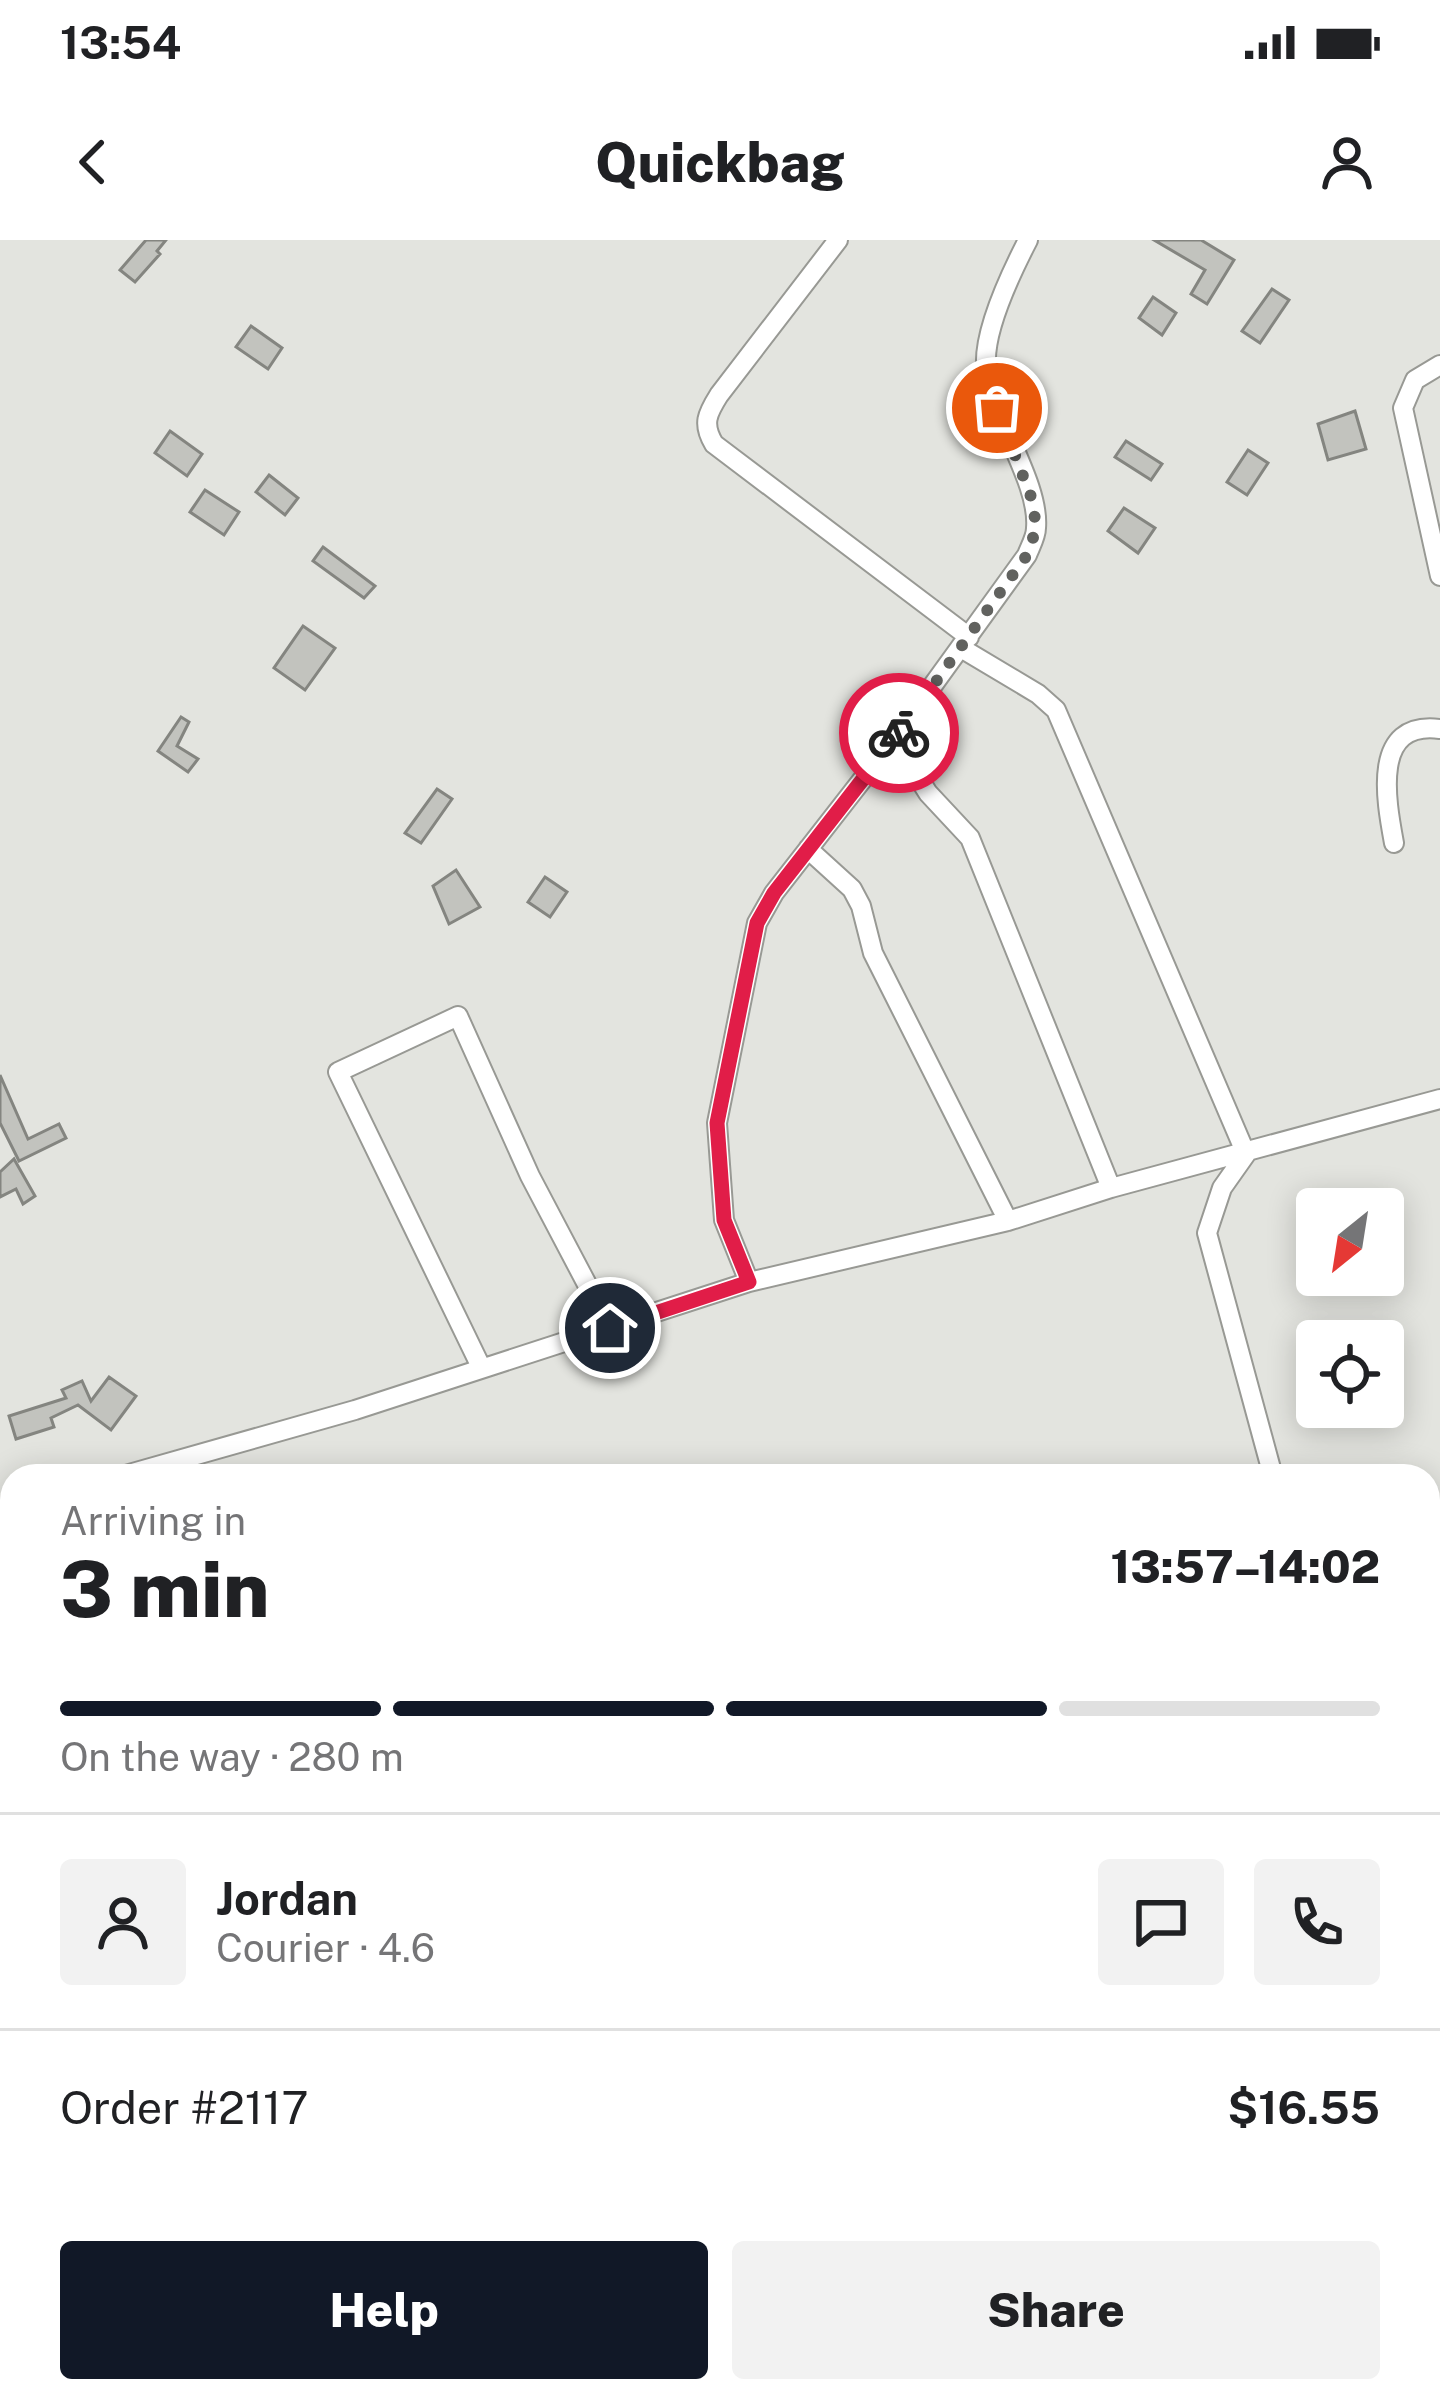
<!DOCTYPE html>
<html lang="en">
<head>
<meta charset="utf-8">
<style>
	:root { --surface:#fff; --page:#f2f2f2; --text:#202124; --muted:#757577; --line:#e0e0e0; --accent:#111827 }
	body { margin:0; font-family:"Public Sans",sans-serif; background:var(--page); color:var(--text); height:100vh; display:flex; flex-direction:column; font-size:45px; white-space:nowrap }
	* { box-sizing:border-box; margin:0 }
	p { font-size:39px; color:var(--muted) }
	.icon { flex:none; width:66px; height:66px; fill:none; stroke:currentColor; stroke-width:2; stroke-linecap:round; stroke-linejoin:round }
	.map { position:relative; flex:1; overflow:hidden }
	.sheet { position:absolute; left:0px; top:1224px; width:1440px; height:939px; display:flex; flex-direction:column; background:var(--surface); border-radius:36px 36px 0 0; box-shadow:0 6px 30px #0003 }
	.sheet>* { flex:none }
	.needle { width:78px; rotate:210deg }
	.fabs { position:absolute; left:1296px; top:948px; display:grid; gap:24px }
	.fabs a { display:grid; place-items:center; width:108px; height:108px; border-radius:12px; background:var(--surface); box-shadow:0 6px 30px #0003; font-size:60px }
	.pin { position:absolute; display:grid; place-items:center; width:102px; height:102px; color:#fff; margin:-51px; border:6px solid #fff; border-radius:50%; box-shadow:0 3px 12px #0007 }
	.courier { position:absolute; display:grid; place-items:center; width:120px; height:120px; margin:-60px; border:9px solid #e11d48; border-radius:50%; background:#fff; color:#222; box-shadow:0 3px 15px #0007 }
	.head em { font-style:normal; font-weight:800 }
	.head div { display:flex; flex-direction:column-reverse }
	.head { display:flex; align-items:center; justify-content:space-between; height:204px; padding:0 60px }
	h1 { font-size:78px; font-weight:800; line-height:90px }
	.bar { display:grid; grid-template-columns:repeat(4,1fr); gap:18px 12px; align-content:center; height:144px; padding:0 60px }
	.bar i { height:15px; border-radius:9px; background:var(--line) }
	.bar .current { background:var(--accent) }
	.bar p { grid-column:span 4 }
	.line { display:flex; align-items:center; gap:30px; padding:0 60px; border-top:3px solid var(--line) }
	.line div { flex:1 }
	.round { display:grid; place-items:center; flex:none; width:126px; height:126px; border-radius:12px; background:var(--page) }
	.cta { display:flex; gap:24px; margin-top:auto; padding:24px 60px }
	.cta a { flex:1; height:138px; border-radius:12px; background:var(--accent); color:#fff; font-size:48px; font-weight:800; line-height:138px; text-align:center }
	.cta a+a { background:var(--page); color:var(--text) }
	.status { display:flex; justify-content:space-between; align-items:center; height:84px; padding:0 60px; background:var(--surface); direction:ltr }
	.status svg { height:33px; fill:currentColor }
	header { display:flex; justify-content:space-between; align-items:center; height:156px; padding:0 60px; background:var(--surface); font-size:54px; font-weight:800 }
	.map>svg:first-child { display:block }
	.building { fill:#c2c3be; stroke:#848580; stroke-width:3 }
	.lines { fill:none; stroke-linecap:round; stroke-linejoin:round }
	.minor-casing { stroke:#989994; stroke-width:22 }
	.minor { stroke:#fff; stroke-width:18 }
	.done { stroke:#61625f; stroke-width:12; stroke-dasharray:0 21.6 }
	.route { stroke:#e11d48; stroke-width:15 }
</style>
</head>
<body>
<div class="status"><b>13:54</b><svg viewBox="0 0 49 12"><path d="M0 12V9h3v3zM5 12V6h3v6zM10 12V3h3v9zM15 12V0h3v12zM26 1h20v11H26zM47 4h2v5h-2z"/></svg></div>
<header><svg class="icon" aria-label="back" viewBox="0 0 24 24"><path d="M15 5l-7 7 7 7"/></svg>Quickbag<svg class="icon" aria-label="person" viewBox="0 0 24 24"><circle cx="12" cy="8" r="4"/><path d="M4 21q1-7 8-7t8 7"/></svg></header>
<div class="map">
<svg width="1440" height="2161" viewBox="0 0 1440 2161">
	<rect width="100%" height="100%" fill="#e3e4df"/>
	<!-- building -->
	<path class="building" d="M146 0H166L157 11 160 14 135 42 120 30Z
		M1154 0H1201L1234 20 1207 64 1191 54 1205 30Z
		M1272 49 1289 60 1260 103 1242 91Z
		M1153 57 1176 73 1162 95 1139 78Z
		M251 86 282 108 268 129 236 107Z
		M1355 171 1366 209 1328 220 1318 184Z
		M170 191 202 214 187 236 155 213Z
		M1126 201 1162 224 1151 240 1115 217Z
		M1248 210 1268 223 1247 255 1227 242Z
		M269 235 298 258 285 275 256 252Z
		M205 250 239 272 224 295 190 272Z
		M1124 268 1155 288 1138 313 1108 291Z
		M323 307 375 346 364 358 313 321Z
		M303 386 335 408 305 450 274 428Z
		M181 477 189 482 177 506 198 519 188 532 158 511Z
		M437 549 452 559 421 603 405 593Z
		M456 630 480 667 449 684 433 646Z
		M545 637 567 652 550 677 528 662Z
		M0 835 28 899 59 884 66 898 19 921 0 883Z
		M14 919 35 956 23 964 16 949 0 957V932Z
		M109 1137 136 1156 111 1190 78 1165 51 1178 54 1187 16 1199 9 1176 66 1158 62 1150 82 1141 91 1161Z"/>
	<g class="lines">
		<!-- minor casing -->
		<g class="minor-casing">
			<path id="minor" d="M838 0 719 155C707 174 702 184 714 204L969 397
				M1440 125 1415 140 1403 168 1440 336
				M961 408 1038 454 1056 470 1246 914 1222 948 1207 993 1273 1236
				M894 499 928 553 970 598 1111 948
				M1394 603C1386 560 1371 480 1440 489
				M808 609 852 649 861 666 873 713 1008 981
				M749 1042 724 980 717 883 757 683 774 653 894 499 1027 315C1030 307 1036 297 1036 288 1040 241 990 176 986 125 984 90 1012 31 1028 0
				M481 1127 338 832 458 776 530 936 610 1088
				M122 1236 355 1170 749 1042 1008 981 1111 948 1440 859
				M0 1274 12 1271
				M1428 1632 1440 1615
				M448 2151 449 2161
				M595 2151 599 2161"/>
		</g>
		<!-- minor -->
		<use href="#minor" class="minor"/>
	</g>
	<g class="lines">
		<!-- done -->
		<path class="done" d="M899 493 1027 315 1036 289 1033 262 997 168"/>
		<!-- route -->
		<path class="route" d="M610 1088 749 1042 724 980 717 883 757 683 774 653 899 493"/>
	</g>
</svg>
<div class="fabs">
<a><svg class="needle" viewBox="-14 -14 28 28"><path d="M0-13l5 13h-10z" fill="#e53935"/><path d="M0 13l5-13h-10z" fill="#757577"/></svg></a>
<a><svg class="icon" aria-label="locate" viewBox="0 0 24 24"><circle cx="12" cy="12" r="6"/><path d="M12 2v4M12 18v4M2 12h4M18 12h4"/></svg></a>
</div>
<div class="pin" style="left:997px;top:168px;background:#ea580c"><svg class="icon" aria-label="bag" viewBox="0 0 24 24"><path d="M5 8h14l-1 12H6zM9 8a3 3 0 0 1 6 0"/></svg></div>
<div class="pin" style="left:610px;top:1088px;background:#1f2937"><svg class="icon" aria-label="home" viewBox="0 0 24 24"><path d="M3 11l9-7 9 7M6 9v11h12V9"/></svg></div>
<div class="courier" style="left:899px;top:493px"><svg class="icon" aria-label="bike" viewBox="0 0 24 24"><circle cx="6" cy="16" r="4"/><circle cx="18" cy="16" r="4"/><path d="M6 16l4-8h5l3 8M10 8l3 8H6M13 5h3"/></svg></div>
<section class="sheet">
<div class="head"><div><h1>3 min</h1><p>Arriving in</p></div><em>13:57–14:02</em></div>
<div class="bar"><i class="current"></i><i class="current"></i><i class="current"></i><i></i><p>On the way · 280 m</p></div>
<div class="line" style="height:216px"><a class="round"><svg class="icon" aria-label="person" viewBox="0 0 24 24"><circle cx="12" cy="8" r="4"/><path d="M4 21q1-7 8-7t8 7"/></svg></a><div><b>Jordan</b><p>Courier · 4.6</p></div><a class="round"><svg class="icon" aria-label="chat" viewBox="0 0 24 24"><path d="M4 5h16v11H9l-5 4z"/></svg></a><a class="round"><svg class="icon" aria-label="phone" viewBox="0 0 24 24"><path d="M5 4h4l2 5-3 2q2 4 5 5l2-3 5 2v4C11 20 4 13 5 4z"/></svg></a></div>
<div class="line" style="height:156px"><div>Order #2117</div><b>$16.55</b></div>
<div class="cta"><a>Help</a><a>Share</a></div>
</section>
</div>
</body>
</html>
